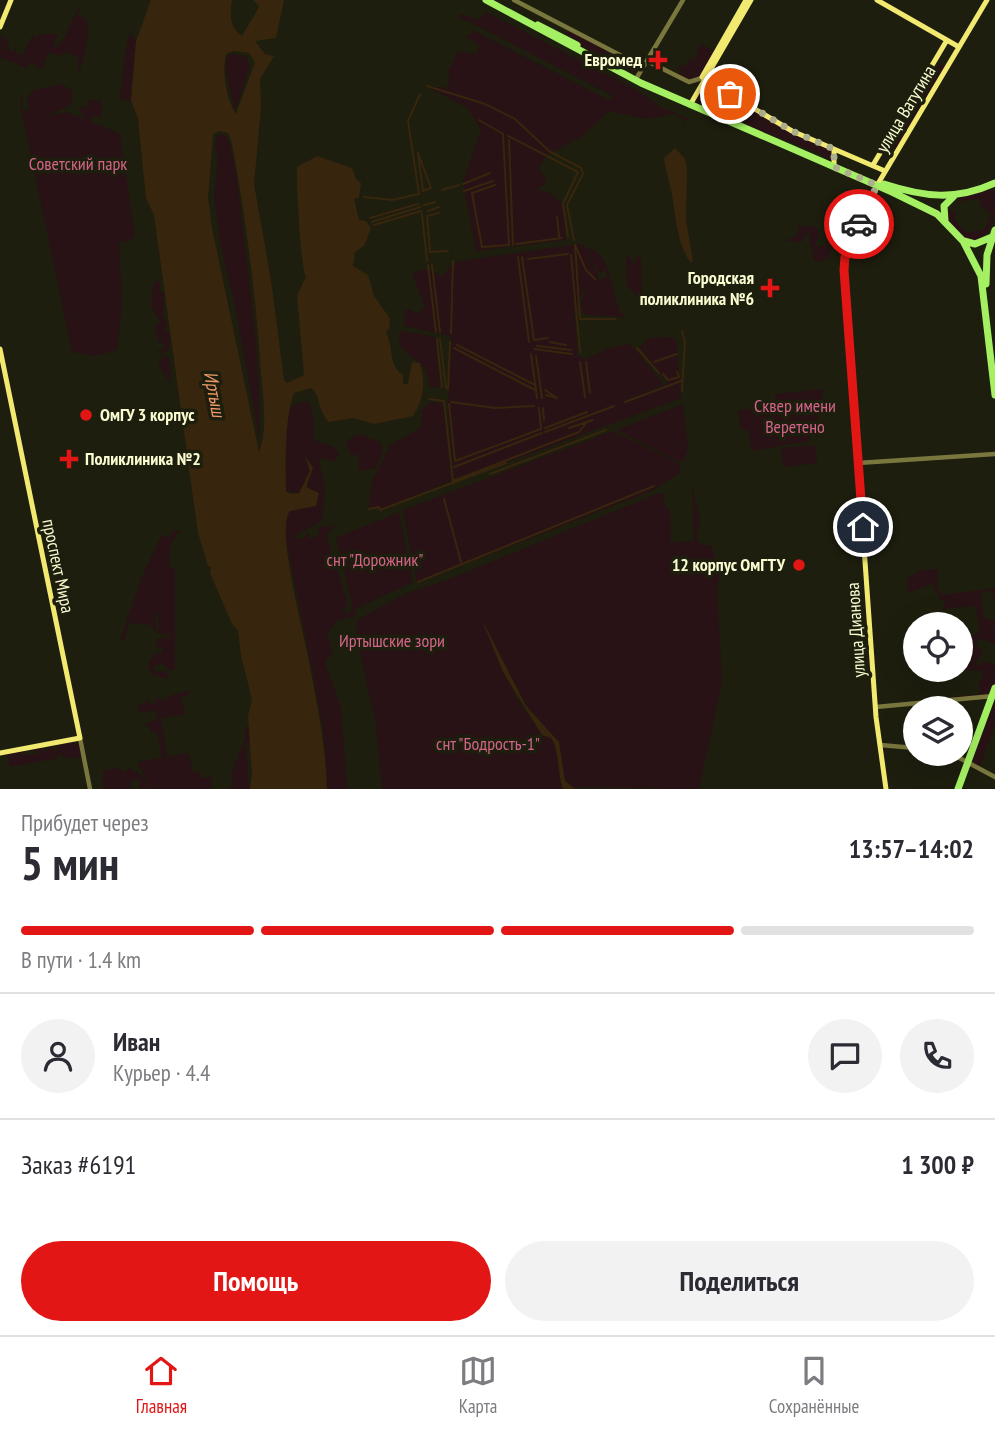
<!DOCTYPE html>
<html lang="ru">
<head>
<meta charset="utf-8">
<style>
	:root { --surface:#fff; --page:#f2f2f3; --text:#2b2b33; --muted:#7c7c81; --line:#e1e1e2; --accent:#e21715 }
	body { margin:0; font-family:"PT Sans Narrow",sans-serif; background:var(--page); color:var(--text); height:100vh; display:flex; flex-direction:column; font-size:26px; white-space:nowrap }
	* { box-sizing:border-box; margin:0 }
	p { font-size:23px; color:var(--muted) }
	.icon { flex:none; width:38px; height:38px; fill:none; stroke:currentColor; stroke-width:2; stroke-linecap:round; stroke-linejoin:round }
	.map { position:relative; height:789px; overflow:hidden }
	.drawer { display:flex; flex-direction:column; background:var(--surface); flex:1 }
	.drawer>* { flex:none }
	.controls { position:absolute; left:903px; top:612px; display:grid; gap:14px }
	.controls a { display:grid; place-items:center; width:70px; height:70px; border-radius:50%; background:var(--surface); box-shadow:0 7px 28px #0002; font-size:35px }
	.pin { position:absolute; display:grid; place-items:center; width:60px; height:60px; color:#fff; margin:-30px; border:4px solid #fff; border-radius:50%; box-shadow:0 2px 7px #0007 }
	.courier { position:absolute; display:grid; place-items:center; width:70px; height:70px; margin:-35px; border:5px solid #e21715; border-radius:50%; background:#fff; color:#222; box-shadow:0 2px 9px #0007 }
	.headline em { font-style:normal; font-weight:700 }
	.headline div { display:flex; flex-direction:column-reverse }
	.headline { display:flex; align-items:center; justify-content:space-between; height:119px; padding:0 21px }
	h1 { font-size:46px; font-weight:700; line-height:52px }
	.bar { display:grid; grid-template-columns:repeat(4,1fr); gap:10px 7px; align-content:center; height:84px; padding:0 21px }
	.bar i { height:9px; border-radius:5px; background:var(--line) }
	.bar .selected { background:var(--accent) }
	.bar p { grid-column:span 4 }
	.line { display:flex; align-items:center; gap:18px; padding:0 21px; border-top:2px solid var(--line) }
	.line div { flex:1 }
	.round { display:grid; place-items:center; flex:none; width:74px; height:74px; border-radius:37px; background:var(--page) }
	.cta { display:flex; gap:14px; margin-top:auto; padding:14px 21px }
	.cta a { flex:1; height:80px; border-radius:42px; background:var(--accent); color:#fff; font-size:28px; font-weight:700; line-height:80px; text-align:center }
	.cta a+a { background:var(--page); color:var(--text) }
	.tabs { display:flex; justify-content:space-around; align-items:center; height:98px; border-top:2px solid var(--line); background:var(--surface); font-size:19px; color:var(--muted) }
	.tabs a { display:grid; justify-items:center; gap:4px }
	.tabs .selected { color:var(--accent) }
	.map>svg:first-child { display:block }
	.green { fill:#281215 }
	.water { fill:#38250d; fill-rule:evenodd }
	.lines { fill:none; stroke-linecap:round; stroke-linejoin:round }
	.stream { stroke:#38250d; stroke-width:2 }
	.tertiary { stroke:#79763e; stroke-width:4.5 }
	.secondary { stroke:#f2e970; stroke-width:5 }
	.primary { stroke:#a4f062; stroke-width:7 }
	.done { stroke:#adae8c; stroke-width:7; stroke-dasharray:0 12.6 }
	.route { stroke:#e21715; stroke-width:9 }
	.poi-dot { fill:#e21715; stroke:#1d1e0e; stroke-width:2.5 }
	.labels { text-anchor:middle; stroke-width:7; stroke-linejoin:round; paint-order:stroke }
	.poi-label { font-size:18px; font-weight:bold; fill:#fafbd0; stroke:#1d1e0e; text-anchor:end }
	.street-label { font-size:18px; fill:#fafbd0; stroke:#1d1e0e }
	.park-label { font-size:18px; fill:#d3648a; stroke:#1d1e0e }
	.water-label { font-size:19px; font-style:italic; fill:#f19b68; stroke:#1d1e0e }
</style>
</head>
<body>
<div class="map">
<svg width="995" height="789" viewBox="0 0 995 789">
	<rect width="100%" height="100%" fill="#1d1e0e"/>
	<!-- green -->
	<path class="green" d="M78 8 83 10H79L77 15 87 19C89 37 85 58 78 74V57L65 52 59 56 49 52 42 69 30 63 27 68 0 57 1 34 9 42 6 48 7 51 10 44 9 50 13 51 17 45 15 52 21 55 19 63 33 34 37 38 40 34H58L53 45 57 47 64 39Z
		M486 12 637 90 665 110 666 109 691 120H685L682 133 684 120 675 114 646 119 609 111 582 136 546 156 539 168 547 181 536 191H548L562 204 566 240 476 251 463 182 481 129 467 108 426 86 447 88 450 80 448 72 458 51 477 54 479 45 466 37 474 31 609 100 613 96 458 16 462 14 478 20Z
		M569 29 640 67 637 73 574 43 566 32Z
		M131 32 136 41 130 102 120 99V95C125 72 122 53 131 32Z
		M700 44 715 51 699 78 689 80 680 76 679 67 688 64 690 57 695 59Z
		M232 54 246 56 250 67 235 111C231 92 225 75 226 56Z
		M941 63 944 68 908 127 903 130 904 136 896 149 888 143 928 76Z
		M704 82 717 88 712 98 713 103 743 112 740 120 697 103Z
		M62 84 72 91 71 105 46 116 66 112 85 119 78 106 87 108 88 100 102 101 101 117 87 116 92 118 90 121 120 134 135 237 125 242 119 240 122 306 117 350 95 356 72 352 20 103 23 92 22 110H29L27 98 34 90Z
		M720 90 766 119 833 150V162L819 153 746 125 742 121 747 114 785 132 747 113V109L744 111 721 102Z
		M218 134 227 136C238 169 240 207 244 241 252 307 262 372 259 438L234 301 220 242 214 196 218 160 215 144Z
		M985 190 995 191C995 220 995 233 970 243L948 222 947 207 954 214 958 210 954 219 966 233 985 229 991 214 982 207 979 199 961 201 959 208 960 202 957 199Z
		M799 226H813L818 229 819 239 814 243 817 246H826L829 242 830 258 821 259 828 262 814 261 812 246H809L810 232 805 234 802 242 785 241 797 236Z
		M579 244 590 250 591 264 597 270 598 280 593 283 606 277 607 274 605 269 600 274 597 266 592 264 591 249C611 254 612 297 621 313L626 317 653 318 585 315 580 307 587 285 574 308 578 356 585 359 603 351 614 404 603 350 628 344 633 347 663 384 616 404 666 384V380L639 348 649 338 673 337 676 340 681 398 522 457 452 479 448 405 452 341 450 336 404 326 405 311 409 309 418 314 425 307 412 273 427 269 443 276 451 265 460 261Z
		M628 255 634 265 637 256 641 258 642 297 639 300 627 285 626 257Z
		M154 281 160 282V291L164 293V298H161L164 300 163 317 166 320 167 327 164 328 169 333 170 350 159 354 170 358 171 385 158 363 163 357 156 351 163 350 165 344 158 342 155 328 160 321 151 306Z
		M402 331 435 337 440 388 430 387C426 359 416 364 400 346L399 335Z
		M820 389 823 390 822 408 818 409V421H829L818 428V434L810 436V441L751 451 749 430H741L738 410 766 409 776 403 775 394Z
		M303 401 309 403 314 417V440L334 447 339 455 335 461 319 458 325 491 322 520 292 538H304L309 532V538L312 539 319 534V527L336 525 326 535 348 604 342 612 348 613 353 608 336 538 399 512 413 582 355 609 356 616 338 620 327 634 333 652 326 660V666L341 707 347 789H327L323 727 285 534 286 514 297 507 305 508 309 491 307 483 312 468 305 458 310 471 299 493 286 491V428L290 407Z
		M430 402 443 403 451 481 382 508 369 507 372 482 390 445 421 428 422 410Z
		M683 404 688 449 684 461 675 460 617 430Z
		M613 431 680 464V473L651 491 417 583 403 510Z
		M358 434 380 442 383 450 376 468 359 471V455H351L346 441Z
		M815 445 817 463 783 467 781 448Z
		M692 486 700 520 697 539 702 545H711L720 571 717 590 722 681 699 789 569 787 562 772 559 742 526 706 483 621 516 698 542 735 551 738C560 750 556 773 563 789H382L376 725 356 635 357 620 407 593 445 581 659 493 664 494 663 502 670 512 671 543 694 541Z
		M175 530 182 533H177L170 547V566L163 567 175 568V669L169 671 163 664 154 666 155 672 166 671 168 678 165 679 151 673 148 666 154 654 163 652 162 648 156 647 157 639 169 637V631L167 635 157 633 159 611 154 618 156 620 155 632 152 625 131 623 136 608 125 635 126 639 120 640 142 577 162 534 168 538Z
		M934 569 938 571 937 587 942 595 995 588V603L992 591 981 592 983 617 995 622V644L980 638 976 645 983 652 975 664 980 665 982 661 995 665V685L991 693 955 700V697L980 694 979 684 984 671 960 670 961 640 980 632 976 606 947 608 944 612 942 609 946 601 940 599 932 583 909 593 907 579 921 570Z
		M189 690V695L180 697 181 703 186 705 182 708 185 714 161 718 167 756 161 757 158 733 150 732V727L144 725 157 719 156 710 139 713 138 706 149 700 150 704 157 703 155 700 161 697V702L172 695Z
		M995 700V725L979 767 972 760Z
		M245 726 249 727V742L246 743 249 789H226L231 788 233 780 230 777 245 738Z
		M71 742 80 744 81 757 65 758 58 753 57 758 10 767 7 754 24 751 22 756 39 753 31 749 40 748 47 752V747L52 746 51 750H57L60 744Z
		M188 753 193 771 201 773V778L212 777 211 789H153L139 766V762Z
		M119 767 124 772 130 768 143 776 151 789 138 788 141 779 130 781 131 789H103V771Z"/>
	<!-- water -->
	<path class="water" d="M151 0H232C230 14 229 28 242 36 243 34 258 10 259 6L253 0H284L276 38 255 41 265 54 274 56 260 79 261 108 254 184 271 280 284 380 287 383 304 375 297 295 306 277C301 271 296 181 297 167L317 156 352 168 356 179 361 183 359 198 354 199 359 220 366 221 371 228 364 246 355 252 353 266 368 275 374 296 389 317 390 327 386 333C395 349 387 364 403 375V384H408L412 362 420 363C426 382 424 399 413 416L374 424 354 418 329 422C318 412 321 396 311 388L294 393C285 416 285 466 286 491L291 494 299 493 310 471 305 456 313 468 306 487 319 493 316 506 290 511C275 529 305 635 309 662 317 703 326 747 327 789H250L252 773 248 716 252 699 241 656 238 630 232 624 210 573 211 567 208 566 198 533 154 215 146 198 138 119 131 100 136 41ZM233 51 249 53 255 62 236 114C226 98 222 73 226 54ZM219 131 228 133 232 144C246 220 256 295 261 373 263 398 268 429 259 452L212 228 208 198 213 134Z
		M675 148 685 159 687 169 686 220 693 262H690C677 242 676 220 672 195 670 182 665 170 664 158Z
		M481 618 526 706 559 742 565 781 575 789H563C557 773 560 750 551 738L542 735 503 672Z"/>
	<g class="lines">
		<!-- stream -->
		<path class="stream" d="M427 86 485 104 515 119 549 151 581 168 583 174 567 205 574 240
			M479 120 503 134 509 245 482 247 472 193 495 185
			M508 136 578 172 563 204 568 237
			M509 140 513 245
			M418 153 431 188 423 191Z
			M463 184 490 173
			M442 190 459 185
			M464 191 493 181
			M364 197 392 200 419 194 408 121 420 94
			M424 205 435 202
			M428 211 439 207
			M439 213 427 216 430 252 448 251
			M422 214 427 261
			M557 217 559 236
			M370 218 418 204
			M372 222 420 207
			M374 225 421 211
			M516 244 562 238
			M571 255 580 352
			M518 257 529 342
			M522 257 534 340 548 338
			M528 259 568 254
			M428 265 436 332
			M432 265 440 332
			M595 279 586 270 575 245 580 319H615
			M682 331 685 342 682 391
			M451 333 453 261
			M437 339 442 387
			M440 339 446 388
			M550 342 566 345
			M457 345 535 385
			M537 346 571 350
			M454 348 535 390
			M637 348 659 373
			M534 349 572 354
			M531 354 537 398
			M536 356 542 398
			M580 362 585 397
			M586 362 590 393
			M654 362 677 354
			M663 374 668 380 679 377 677 372
			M448 389 450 342
			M545 390 557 398 546 395
			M429 399 444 401 453 481 579 432 587 422
			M451 402 495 408 534 406
			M625 402 681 381
			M449 404 455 461 541 429 539 408
			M543 408 544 420
			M545 428 587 412
			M569 428 593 420
			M545 432 614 406
			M454 467 542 433
			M490 474 606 430
			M444 499 461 562
			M369 509 379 507 380 510 506 463
			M418 582 654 486"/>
		<!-- tertiary -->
		<path class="tertiary" d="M514 0 643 67
			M647 61 689 82 702 78
			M636 79 683 0
			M858 463 995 454
			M876 707 993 696
			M80 738 90 789
			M880 745 915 748
			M952 754 995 777"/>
		<!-- secondary -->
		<path class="secondary" d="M877 0 959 47
			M0 27 11 0
			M702 77 746 0
			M704 79 792 131 885 171
			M690 105 751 0
			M873 165 947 40
			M834 167V149
			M0 349 80 738 0 753
			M886 789 876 717 844 264 879 182 987 0"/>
		<!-- primary -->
		<path class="primary" d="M486 0 641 83 892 192 937 214 963 241 981 276 995 395
			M538 25 577 45
			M884 184C924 197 956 201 995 183
			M945 221 944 206 954 196
			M964 241 975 244 992 237
			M986 284 987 255 995 230
			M958 789 995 688"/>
	</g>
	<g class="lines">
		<!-- done -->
		<path class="done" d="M730 94 792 131 834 149V167L877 185 859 224"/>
		<!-- route -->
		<path class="route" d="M859 224 845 257 844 270 863 527"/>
	</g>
	<!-- markers -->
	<g class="poi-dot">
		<path d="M654.5 49.5h7v7h7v7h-7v7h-7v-7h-7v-7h7z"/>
		<path d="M766.5 277.5h7v7h7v7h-7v7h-7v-7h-7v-7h7z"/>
		<circle cx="86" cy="415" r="7"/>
		<path d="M65.5 448.5h7v7h7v7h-7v7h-7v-7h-7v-7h7z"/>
		<circle cx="799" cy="565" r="7"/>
	</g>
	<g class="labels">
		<!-- poi labels -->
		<g class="poi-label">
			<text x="642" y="66">Евромед</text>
			<text x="754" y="284">Городская<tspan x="754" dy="21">поликлиника №6</tspan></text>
			<text x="100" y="421" text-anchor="start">ОмГУ 3 корпус</text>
			<text x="85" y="465" text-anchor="start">Поликлиника №2</text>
			<text x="785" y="571">12 корпус ОмГТУ</text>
		</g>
		<!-- street labels -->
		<g class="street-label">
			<text transform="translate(906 109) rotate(-59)" y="6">улица Ватутина</text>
			<text transform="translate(58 566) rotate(78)" y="6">проспект Мира</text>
			<text transform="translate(856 630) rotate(-94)" y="6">улица Дианова</text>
		</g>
		<!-- park labels -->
		<g class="park-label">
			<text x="78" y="170">Советский парк</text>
			<text x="795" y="412">Сквер имени<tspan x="795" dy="21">Веретено</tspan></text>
			<text x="375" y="566">снт "Дорожник"</text>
			<text x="392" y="647">Иртышские зори</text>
			<text x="488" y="750">снт "Бодрость-1"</text>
		</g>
		<!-- water labels -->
		<g class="water-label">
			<text transform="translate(215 394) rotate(79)" y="7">Иртыш</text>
		</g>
	</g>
</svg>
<div class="controls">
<a><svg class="icon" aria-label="locate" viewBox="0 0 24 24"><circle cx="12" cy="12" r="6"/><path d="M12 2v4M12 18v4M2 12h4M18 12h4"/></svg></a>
<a><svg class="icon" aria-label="layers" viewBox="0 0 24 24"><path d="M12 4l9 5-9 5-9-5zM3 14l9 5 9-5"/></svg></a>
</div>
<div class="pin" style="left:730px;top:94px;background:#ea580c"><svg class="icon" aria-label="bag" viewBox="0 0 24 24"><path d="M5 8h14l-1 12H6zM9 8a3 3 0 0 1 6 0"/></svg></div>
<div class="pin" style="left:863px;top:527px;background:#1f2937"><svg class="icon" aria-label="home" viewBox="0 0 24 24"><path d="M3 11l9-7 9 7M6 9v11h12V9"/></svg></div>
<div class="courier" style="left:859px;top:224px"><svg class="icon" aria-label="car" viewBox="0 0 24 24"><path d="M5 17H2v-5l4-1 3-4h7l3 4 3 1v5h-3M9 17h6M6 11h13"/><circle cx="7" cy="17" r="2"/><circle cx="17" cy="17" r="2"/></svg></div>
</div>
<section class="drawer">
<div class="headline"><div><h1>5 мин</h1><p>Прибудет через</p></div><em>13:57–14:02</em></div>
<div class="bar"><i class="selected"></i><i class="selected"></i><i class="selected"></i><i></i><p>В пути · 1.4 km</p></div>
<div class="line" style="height:126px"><a class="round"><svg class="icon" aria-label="person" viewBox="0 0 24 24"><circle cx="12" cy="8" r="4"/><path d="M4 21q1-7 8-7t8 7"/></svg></a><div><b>Иван</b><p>Курьер · 4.4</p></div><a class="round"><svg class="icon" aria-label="chat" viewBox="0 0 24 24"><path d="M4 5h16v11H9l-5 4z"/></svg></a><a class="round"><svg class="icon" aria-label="phone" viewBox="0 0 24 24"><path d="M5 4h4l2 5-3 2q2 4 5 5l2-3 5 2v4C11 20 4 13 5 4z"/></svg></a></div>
<div class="line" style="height:91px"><div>Заказ #6191</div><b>1 300 ₽</b></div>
<div class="cta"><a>Помощь</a><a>Поделиться</a></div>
</section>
<nav class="tabs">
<a class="selected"><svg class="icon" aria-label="home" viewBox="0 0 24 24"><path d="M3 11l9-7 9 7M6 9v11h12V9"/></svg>Главная</a>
<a><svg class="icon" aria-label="map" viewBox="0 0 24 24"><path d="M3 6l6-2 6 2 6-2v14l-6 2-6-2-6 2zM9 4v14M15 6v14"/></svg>Карта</a>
<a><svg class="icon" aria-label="saved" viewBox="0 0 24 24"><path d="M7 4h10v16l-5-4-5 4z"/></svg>Сохранённые</a>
</nav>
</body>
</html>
